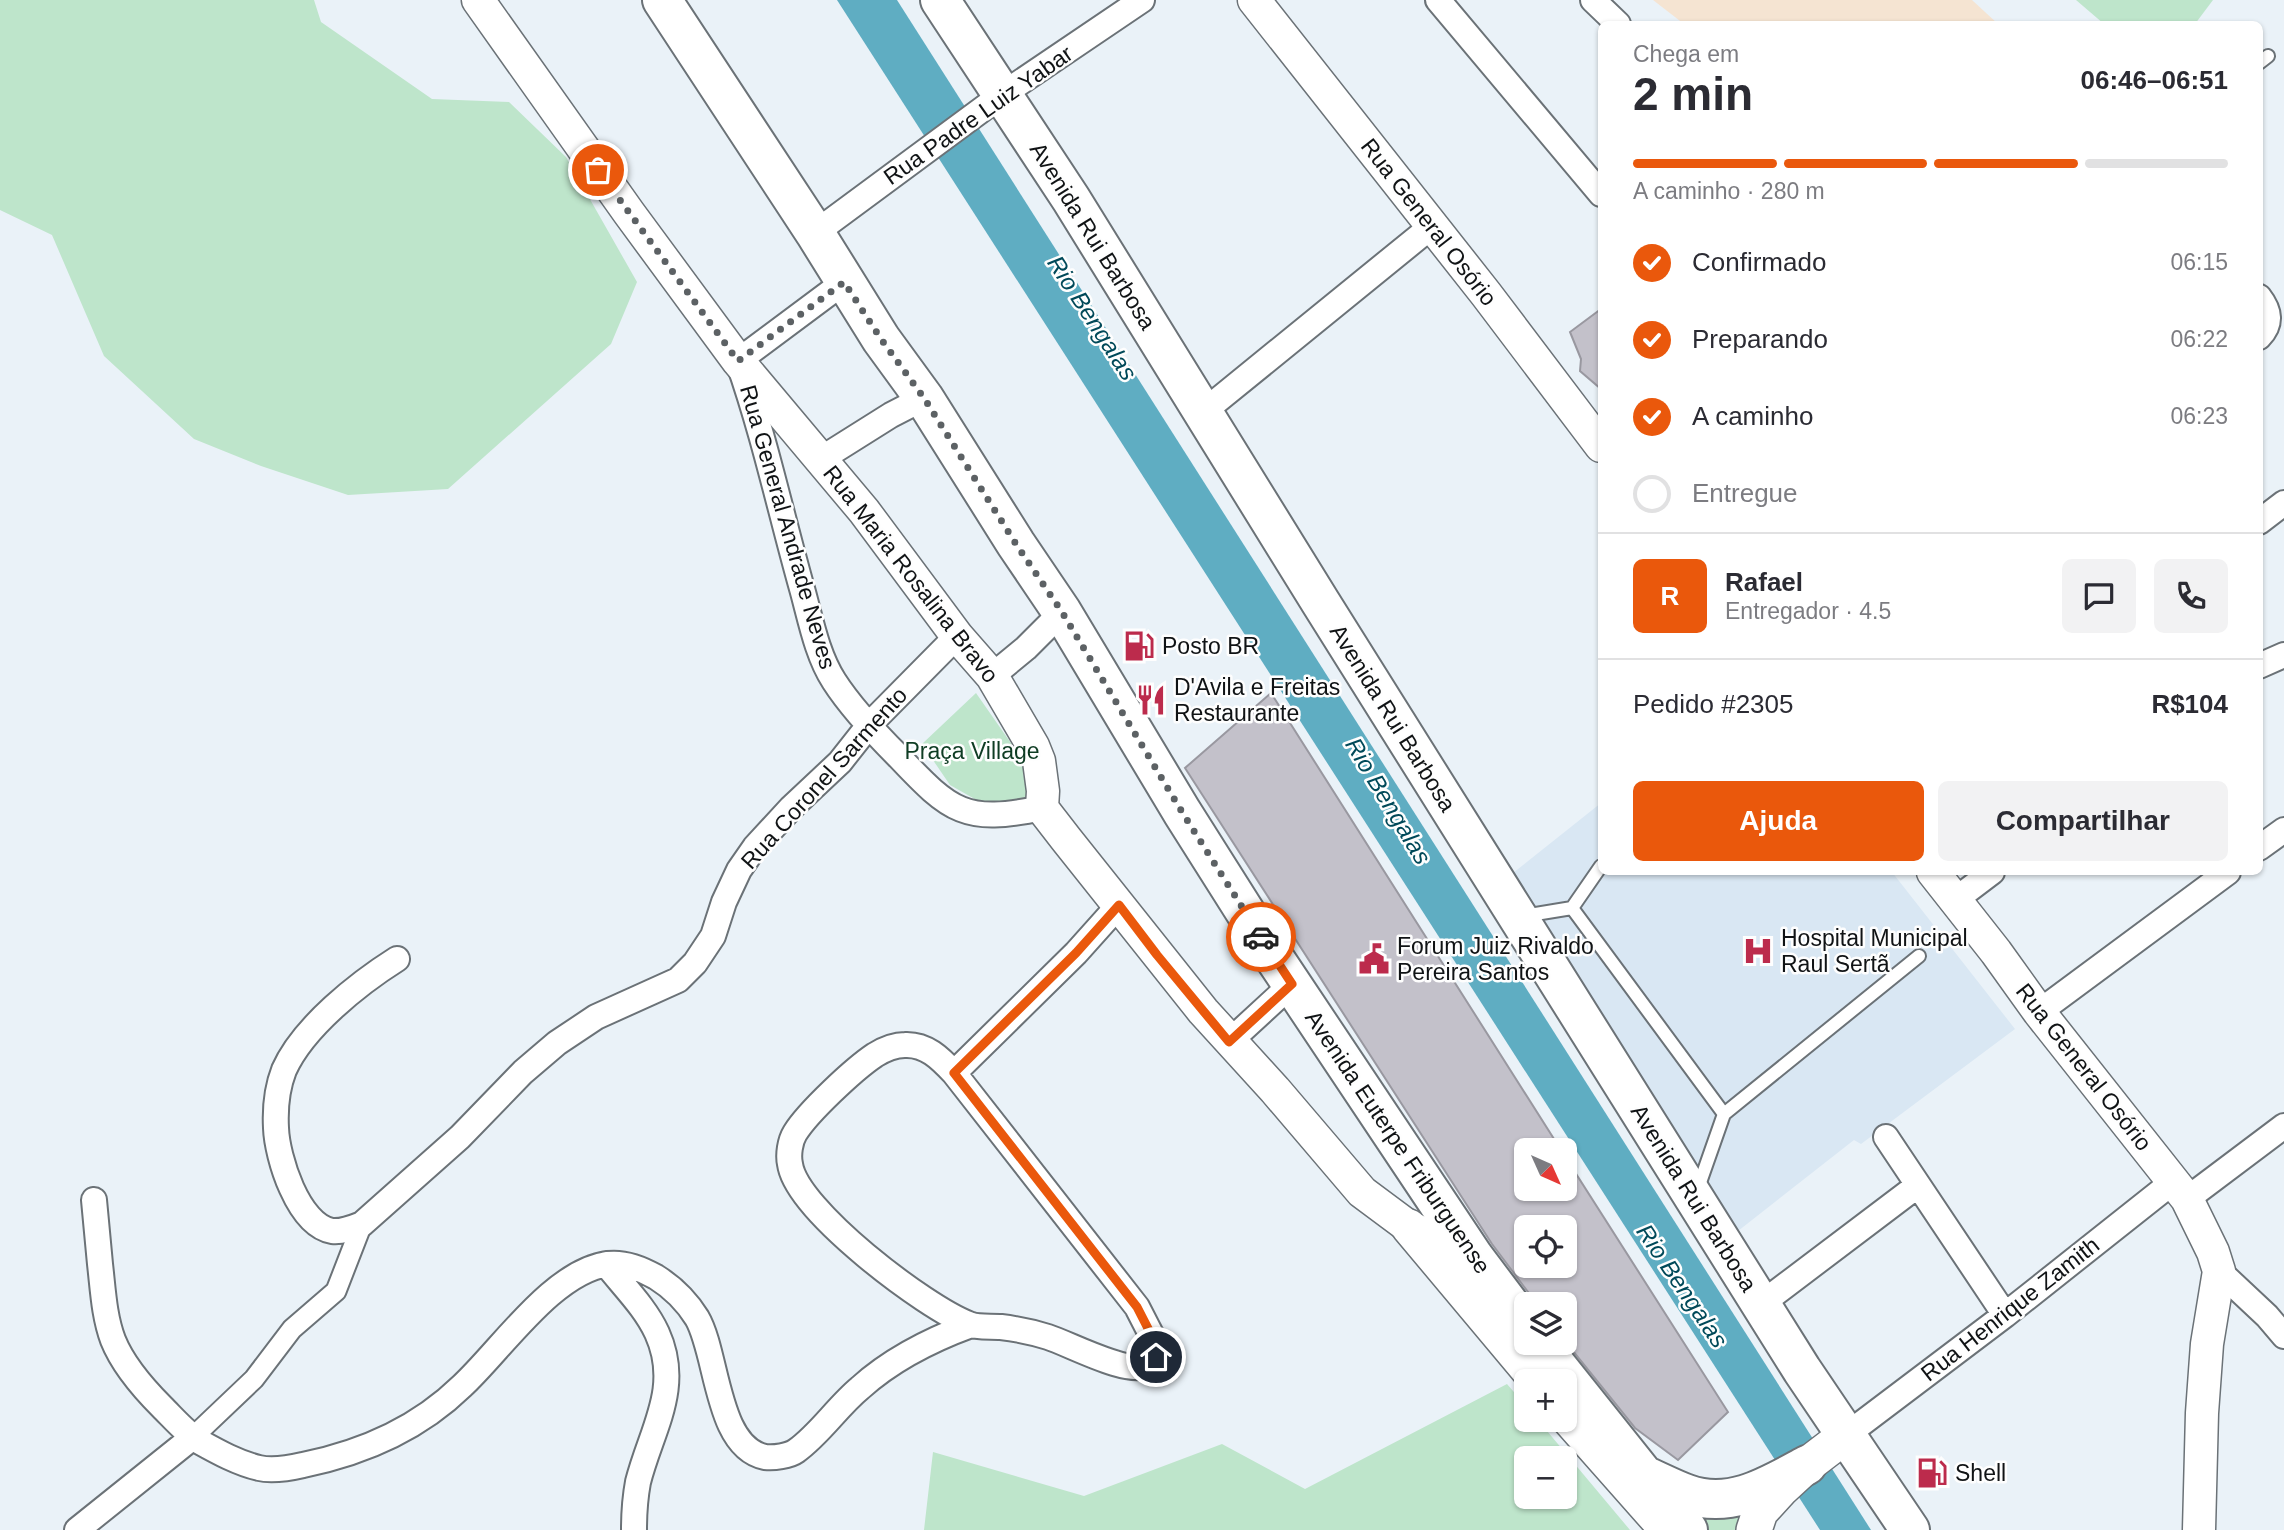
<!DOCTYPE html>
<html lang="pt">
<head>
<meta charset="utf-8">
<style>
	:root { --surface:#fff; --page:#f2f2f3; --text:#2b2b33; --muted:#7c7c81; --line:#e1e1e2; --accent:#ea580c }
	body { margin:0; font-family:Arial,sans-serif; background:var(--page); color:var(--text); height:100vh; display:flex; flex-direction:column; font-size:26px; white-space:nowrap }
	* { box-sizing:border-box; margin:0 }
	p { font-size:23px; color:var(--muted) }
	.icon { flex:none; width:38px; height:38px; fill:none; stroke:currentColor; stroke-width:2; stroke-linecap:round; stroke-linejoin:round }
	.map { position:relative; flex:1; overflow:hidden }
	.side { position:absolute; left:1598px; top:21px; width:665px; height:854px; display:flex; flex-direction:column; background:var(--surface); border-radius:10px; box-shadow:0 2px 5px #0004 }
	.side>* { flex:none }
	.needle { width:46px; rotate:135deg }
	.buttons { position:absolute; left:1514px; top:1138px; display:grid; gap:14px }
	.buttons a { display:grid; place-items:center; width:63px; height:63px; border-radius:10px; background:var(--surface); box-shadow:0 2px 5px #0004; font-size:35px }
	.pin { position:absolute; display:grid; place-items:center; width:60px; height:60px; color:#fff; margin:-30px; border:4px solid #fff; border-radius:50%; box-shadow:0 2px 7px #0007 }
	.courier { position:absolute; display:grid; place-items:center; width:70px; height:70px; margin:-35px; border:5px solid #ea580c; border-radius:50%; background:#fff; color:#222; box-shadow:0 2px 9px #0007 }
	.headline em { font-style:normal; font-weight:800 }
	.headline div { display:flex; flex-direction:column-reverse }
	.headline { display:flex; align-items:center; justify-content:space-between; height:119px; padding:0 35px }
	h1 { font-size:46px; font-weight:800; line-height:52px }
	.bar { display:grid; grid-template-columns:repeat(4,1fr); gap:10px 7px; align-content:center; height:84px; padding:0 35px }
	.bar i { height:9px; border-radius:5px; background:var(--line) }
	.bar .current { background:var(--accent) }
	.bar p { grid-column:span 4 }
	.line { display:flex; align-items:center; gap:18px; padding:0 35px; border-top:2px solid var(--line) }
	.line div { flex:1 }
	.round { display:grid; place-items:center; flex:none; width:74px; height:74px; border-radius:10px; background:var(--page) }
	ol { padding:0 35px; list-style:none }
	li { display:flex; align-items:center; gap:21px; height:77px }
	li p { margin-inline-start:auto }
	li .icon { padding:7px; border-radius:50%; background:var(--accent); color:#fff; stroke-width:4 }
	li:last-child { color:var(--muted) }
	li i { width:38px; height:38px; border:4px solid var(--line); border-radius:50% }
	.button { display:flex; gap:14px; margin-top:auto; padding:14px 35px }
	.button a { flex:1; height:80px; border-radius:10px; background:var(--accent); color:#fff; font-size:28px; font-weight:800; line-height:80px; text-align:center }
	.button a+a { background:var(--page); color:var(--text) }
	.map>svg:first-child { display:block }
	.built { fill:#d9e7f3 }
	.education { fill:#f5e4d2 }
	.green { fill:#bee5cb; fill-rule:evenodd }
	.water { fill:#5fadc2 }
	.building { fill:#c3c1ca; stroke:#9998a0; stroke-width:2; fill-rule:evenodd }
	.lines { fill:none; stroke-linecap:round; stroke-linejoin:round }
	.service-casing { stroke:#6b7277; stroke-width:16 }
	.pedestrian-casing { stroke:#6b7277; stroke-width:23 }
	.minor-casing { stroke:#6b7277; stroke-width:28 }
	.tertiary-casing { stroke:#6b7277; stroke-width:35 }
	.secondary-casing { stroke:#6b7277; stroke-width:38 }
	.primary-casing { stroke:#6b7277; stroke-width:42 }
	.service { stroke:#fff; stroke-width:12 }
	.pedestrian { stroke:#fff; stroke-width:19 }
	.minor { stroke:#fff; stroke-width:24 }
	.tertiary { stroke:#fff; stroke-width:32 }
	.secondary { stroke:#fff; stroke-width:35 }
	.primary { stroke:#fff; stroke-width:38 }
	.done { stroke:#5c6164; stroke-width:7; stroke-dasharray:0 12.6 }
	.route { stroke:#ea580c; stroke-width:9 }
	.labels { text-anchor:middle; stroke-width:5; stroke-linejoin:round; paint-order:stroke }
	.street-label { font-size:23px; fill:#101315; stroke:#fefefe }
	.poi-label { font-size:23px; fill:#101315; stroke:#fefefe; text-anchor:start }
	.park-label { font-size:23px; fill:#0e3c23; stroke:#fefefe }
	.water-label { font-size:24px; font-style:italic; fill:#004959; stroke:#fefefe }
</style>
</head>
<body>
<div class="map">
<svg width="2284" height="1530" viewBox="0 0 2284 1530">
	<rect width="100%" height="100%" fill="#eaf2f8"/>
	<!-- built -->
	<path class="built" d="M1601 803V872H1892L2015 1029 1861 1144 1854 1140 1738 1231 1513 873Z"/>
	<!-- education -->
	<path class="education" d="M1653 0H1972L1998 24H1684Z"/>
	<!-- green -->
	<path class="green" d="M0 0H314L321 22 432 99 509 102 566 157 637 282 611 344 448 489 348 495 261 466 194 439 104 356 52 235 0 210Z
		M2076 0H2213L2195 24H2104Z
		M976 693 1022 759 1024 779 1030 795 1000 807 980 802 950 785 922 744Z
		M1507 1384 1526 1406V1419H1537L1630 1530H924L933 1452 1084 1496 1222 1444 1305 1489ZM1526 1458H1564V1496H1526Z
		M1747 1512 1742 1530H1705L1690 1513Z"/>
	<!-- water -->
	<path class="water" d="M837 0H897L1871 1530H1820Z"/>
	<!-- building -->
	<path class="building" d="M1601 309V389L1580 371 1581 359 1570 332Z
		M1271 693 1561 1150H1526V1188H1564V1155L1728 1412 1678 1460 1635 1428 1564 1340V1304H1537L1492 1244 1185 768ZM1526 1227H1564V1265H1526Z"/>
	<g class="lines">
		<!-- service casing -->
		<g class="service-casing">
			<path id="service" d="M2259 63 2268 56
				M1572 908 1601 866
				M1523 916 1572 908 1724 1114 1697 1191
				M1724 1114 1919 956"/>
		</g>
		<!-- pedestrian casing -->
		<g class="pedestrian-casing">
			<path id="pedestrian" d="M193 1437 254 1379 292 1329 336 1291 362 1224"/>
		</g>
		<!-- minor casing -->
		<g class="minor-casing">
			<path id="minor" d="M1438 0 1601 194
				M1593 0 1618 24
				M815 233 1003 94 1142 0
				M844 282 738 361C764 435 780 510 801 585 810 616 816 653 834 681 850 706 878 736 899 757 951 812 965 824 1042 808
				M2259 297C2270 311 2272 324 2259 337
				M1202 413 1432 226
				M821 459 891 415 924 398
				M2259 522 2284 503
				M2259 666 2284 655
				M992 676 1026 648 1062 612
				M2259 848 2284 830
				M1955 900 1992 872
				M397 959C359 983 303 1027 284 1070 277 1088 275 1109 276 1128 277 1157 298 1225 332 1231 343 1232 352 1228 362 1224L460 1137 523 1072 557 1043 596 1017 678 980 695 963 713 936 724 902 739 870 755 847 791 808 840 762 870 724 957 636
				M2039 1012 2228 872
				M1229 1042 1292 984
				M954 1073C940 1058 926 1044 905 1045 895 1045 883 1050 875 1055 854 1069 808 1112 795 1133 790 1141 788 1155 790 1164 796 1210 926 1308 969 1324 978 1328 991 1326 1001 1327 1017 1329 1032 1332 1048 1337 1070 1344 1128 1376 1148 1365 1151 1363 1153 1359 1156 1357V1344L1137 1307 954 1073 1076 953 1119 905
				M1886 1137 2005 1315
				M2187 1199 2284 1126
				M94 1200C96 1222 98 1243 100 1264 103 1290 104 1316 113 1340 123 1365 143 1388 162 1407 174 1419 186 1433 200 1442 218 1452 238 1463 259 1468 272 1471 290 1468 303 1465 362 1453 419 1428 462 1386 501 1350 553 1271 608 1264 624 1262 642 1269 656 1277 672 1287 687 1302 697 1318 718 1354 716 1447 765 1457 774 1458 789 1456 796 1451 820 1434 837 1407 860 1388 892 1359 930 1340 971 1325
				M606 1264C623 1286 645 1307 657 1333 682 1388 651 1430 638 1482 635 1498 634 1514 634 1530
				M2219 1271 2267 1316 2284 1336
				M1761 1304 1917 1186
				M1845 1436 2005 1315 2174 1181
				M77 1530 193 1437"/>
		</g>
		<!-- tertiary casing -->
		<g class="tertiary-casing">
			<path id="tertiary" d="M478 0 629 213 738 361 864 511 957 636 992 676 1033 746 1039 761 1043 791 1042 808 1066 839 1203 1011 1275 1090 1362 1192 1409 1227 1431 1237
				M1254 0 1486 294 1601 446
				M1933 872 1996 952 2039 1012 2187 1199 2213 1252 2219 1271 2207 1344 2202 1413 2199 1530"/>
		</g>
		<!-- secondary casing -->
		<g class="secondary-casing">
			<path id="secondary" d="M1409 1227 1538 1381
				M1564 1413 1656 1517
				M1754 1530 1760 1512 1782 1488 1807 1465 1845 1436"/>
		</g>
		<!-- primary casing -->
		<g class="primary-casing">
			<path id="primary" d="M662 0 815 233 881 339 924 398 1016 544 1062 612 1182 812 1275 959 1474 1257 1526 1326
				M940 0 1071 199 1321 603 1802 1370 1910 1530
				M1538 1342 1688 1530
				M1646 1476C1660 1482 1673 1489 1687 1494 1731 1510 1770 1485 1807 1465"/>
		</g>
		<!-- service -->
		<use href="#service" class="service"/>
		<!-- pedestrian -->
		<use href="#pedestrian" class="pedestrian"/>
		<!-- minor -->
		<use href="#minor" class="minor"/>
		<!-- tertiary -->
		<use href="#tertiary" class="tertiary"/>
		<!-- secondary -->
		<use href="#secondary" class="secondary"/>
		<!-- primary -->
		<use href="#primary" class="primary"/>
	</g>
	<g class="lines">
		<!-- done -->
		<path class="done" d="M598 170 738 361 844 282 881 339 924 398 1016 544 1062 612 1182 812 1261 937"/>
		<!-- route -->
		<path class="route" d="M1156 1357V1344L1137 1307 954 1073 1076 953 1119 905 1157 955 1229 1042 1292 984 1261 937"/>
	</g>
	<!-- icons -->
	<defs>
		<g id="fuel-bare" transform="scale(2.415)"><path d="M-5.5-6h7V0h2V4h1.3V-2.5L3-4.5l.8-.8L6-3V5H2.5V1h-1V6h-7ZM-4.2-4.7v3.2H.2V-4.7Z" fill="#bc2b4c" stroke="#fefefe" stroke-width="2.5" paint-order="stroke"/></g>
		<g id="restaurant-bare" transform="scale(2.415)"><path d="M-5-6h1v4h1v-4h1v4h1v-4h1v5L-1.5 .5V6h-2V.5L-5-1ZM5-6V6H3V1.5H1.5Q1.5-4 5-6Z" fill="#bc2b4c" stroke="#fefefe" stroke-width="2.5" paint-order="stroke"/></g>
		<g id="hospital-bare" transform="scale(2.415)"><path d="M-5-5h3v3.5h4V-5h3V5h-3V1.5h-4V5h-3Z" fill="#bc2b4c" stroke="#fefefe" stroke-width="2.5" paint-order="stroke"/></g>
		<g id="civic-bare" transform="scale(2.415)"><path d="M-.6-6.5H3V-4.5H.6V-3L4-1V1h2V6H-6V1h2V-1L-.6-3ZM-1.2 2.5V6h2.4V2.5Z" fill="#bc2b4c" stroke="#fefefe" stroke-width="2.5" paint-order="stroke"/></g>
	</defs>
	<g fill-rule="evenodd">
		<use href="#fuel-bare" x="1139" y="646"/>
		<use href="#restaurant-bare" x="1151" y="700"/>
		<use href="#hospital-bare" x="1758" y="951"/>
		<use href="#civic-bare" x="1374" y="959"/>
		<use href="#fuel-bare" x="1932" y="1473"/>
	</g>
	<g class="labels">
		<!-- street labels -->
		<g class="street-label">
			<text transform="translate(978 115) rotate(-35)" y="8">Rua Padre Luiz Yabar</text>
			<text transform="translate(1429 222) rotate(52)" y="8">Rua General Osório</text>
			<text transform="translate(1093 236) rotate(58)" y="8">Avenida Rui Barbosa</text>
			<text transform="translate(788 527) rotate(74)" y="8">Rua General Andrade Neves</text>
			<text transform="translate(911 574) rotate(52)" y="8">Rua Maria Rosalina Bravo</text>
			<text transform="translate(1393 718) rotate(58)" y="8">Avenida Rui Barbosa</text>
			<text transform="translate(824 778) rotate(-48)" y="8">Rua Coronel Sarmento</text>
			<text transform="translate(2084 1067) rotate(52)" y="8">Rua General Osório</text>
			<text transform="translate(1398 1142) rotate(56)" y="8">Avenida Euterpe Friburguense</text>
			<text transform="translate(1694 1198) rotate(58)" y="8">Avenida Rui Barbosa</text>
			<text transform="translate(2010 1309) rotate(-38)" y="8">Rua Henrique Zamith</text>
		</g>
		<!-- poi labels -->
		<g class="poi-label">
			<text x="1162" y="654">Posto BR</text>
			<text x="1174" y="695">D'Avila e Freitas<tspan x="1174" dy="26">Restaurante</tspan></text>
			<text x="1781" y="946">Hospital Municipal<tspan x="1781" dy="26">Raul Sertã</tspan></text>
			<text x="1397" y="954">Forum Juiz Rivaldo<tspan x="1397" dy="26">Pereira Santos</tspan></text>
			<text x="1955" y="1481">Shell</text>
		</g>
		<!-- park labels -->
		<g class="park-label">
			<text x="972" y="759">Praça Village</text>
		</g>
		<!-- water labels -->
		<g class="water-label">
			<text transform="translate(1092 318) rotate(57)" y="8">Rio Bengalas</text>
			<text transform="translate(1388 801) rotate(59)" y="8">Rio Bengalas</text>
			<text transform="translate(1682 1286) rotate(56)" y="8">Rio Bengalas</text>
		</g>
	</g>
</svg>
<div class="buttons">
<a><svg class="needle" viewBox="-14 -14 28 28"><path d="M0-13l5 13h-10z" fill="#e53935"/><path d="M0 13l5-13h-10z" fill="#7c7c81"/></svg></a>
<a><svg class="icon" aria-label="locate" viewBox="0 0 24 24"><circle cx="12" cy="12" r="6"/><path d="M12 2v4M12 18v4M2 12h4M18 12h4"/></svg></a>
<a><svg class="icon" aria-label="layers" viewBox="0 0 24 24"><path d="M12 4l9 5-9 5-9-5zM3 14l9 5 9-5"/></svg></a>
<a>+</a>
<a>−</a>
</div>
<div class="pin" style="left:598px;top:170px;background:#ea580c"><svg class="icon" aria-label="bag" viewBox="0 0 24 24"><path d="M5 8h14l-1 12H6zM9 8a3 3 0 0 1 6 0"/></svg></div>
<div class="pin" style="left:1156px;top:1357px;background:#1f2937"><svg class="icon" aria-label="home" viewBox="0 0 24 24"><path d="M3 11l9-7 9 7M6 9v11h12V9"/></svg></div>
<div class="courier" style="left:1261px;top:937px"><svg class="icon" aria-label="car" viewBox="0 0 24 24"><path d="M5 17H2v-5l4-1 3-4h7l3 4 3 1v5h-3M9 17h6M6 11h13"/><circle cx="7" cy="17" r="2"/><circle cx="17" cy="17" r="2"/></svg></div>
<section class="side">
<div class="headline"><div><h1>2 min</h1><p>Chega em</p></div><em>06:46–06:51</em></div>
<div class="bar"><i class="current"></i><i class="current"></i><i class="current"></i><i></i><p>A caminho · 280 m</p></div>
<ol>
<li><svg class="icon" aria-label="check" viewBox="0 0 24 24"><path d="M5 12l5 5 9-10"/></svg>Confirmado<p>06:15</p></li>
<li><svg class="icon" aria-label="check" viewBox="0 0 24 24"><path d="M5 12l5 5 9-10"/></svg>Preparando<p>06:22</p></li>
<li><svg class="icon" aria-label="check" viewBox="0 0 24 24"><path d="M5 12l5 5 9-10"/></svg>A caminho<p>06:23</p></li>
<li><i></i>Entregue</li>
</ol>
<div class="line" style="height:126px"><b class="round" style="background:var(--accent);color:#fff">R</b><div><b>Rafael</b><p>Entregador · 4.5</p></div><a class="round"><svg class="icon" aria-label="chat" viewBox="0 0 24 24"><path d="M4 5h16v11H9l-5 4z"/></svg></a><a class="round"><svg class="icon" aria-label="phone" viewBox="0 0 24 24"><path d="M5 4h4l2 5-3 2q2 4 5 5l2-3 5 2v4C11 20 4 13 5 4z"/></svg></a></div>
<div class="line" style="height:91px"><div>Pedido #2305</div><b>R$104</b></div>
<div class="button"><a>Ajuda</a><a>Compartilhar</a></div>
</section>
</div>
</body>
</html>
